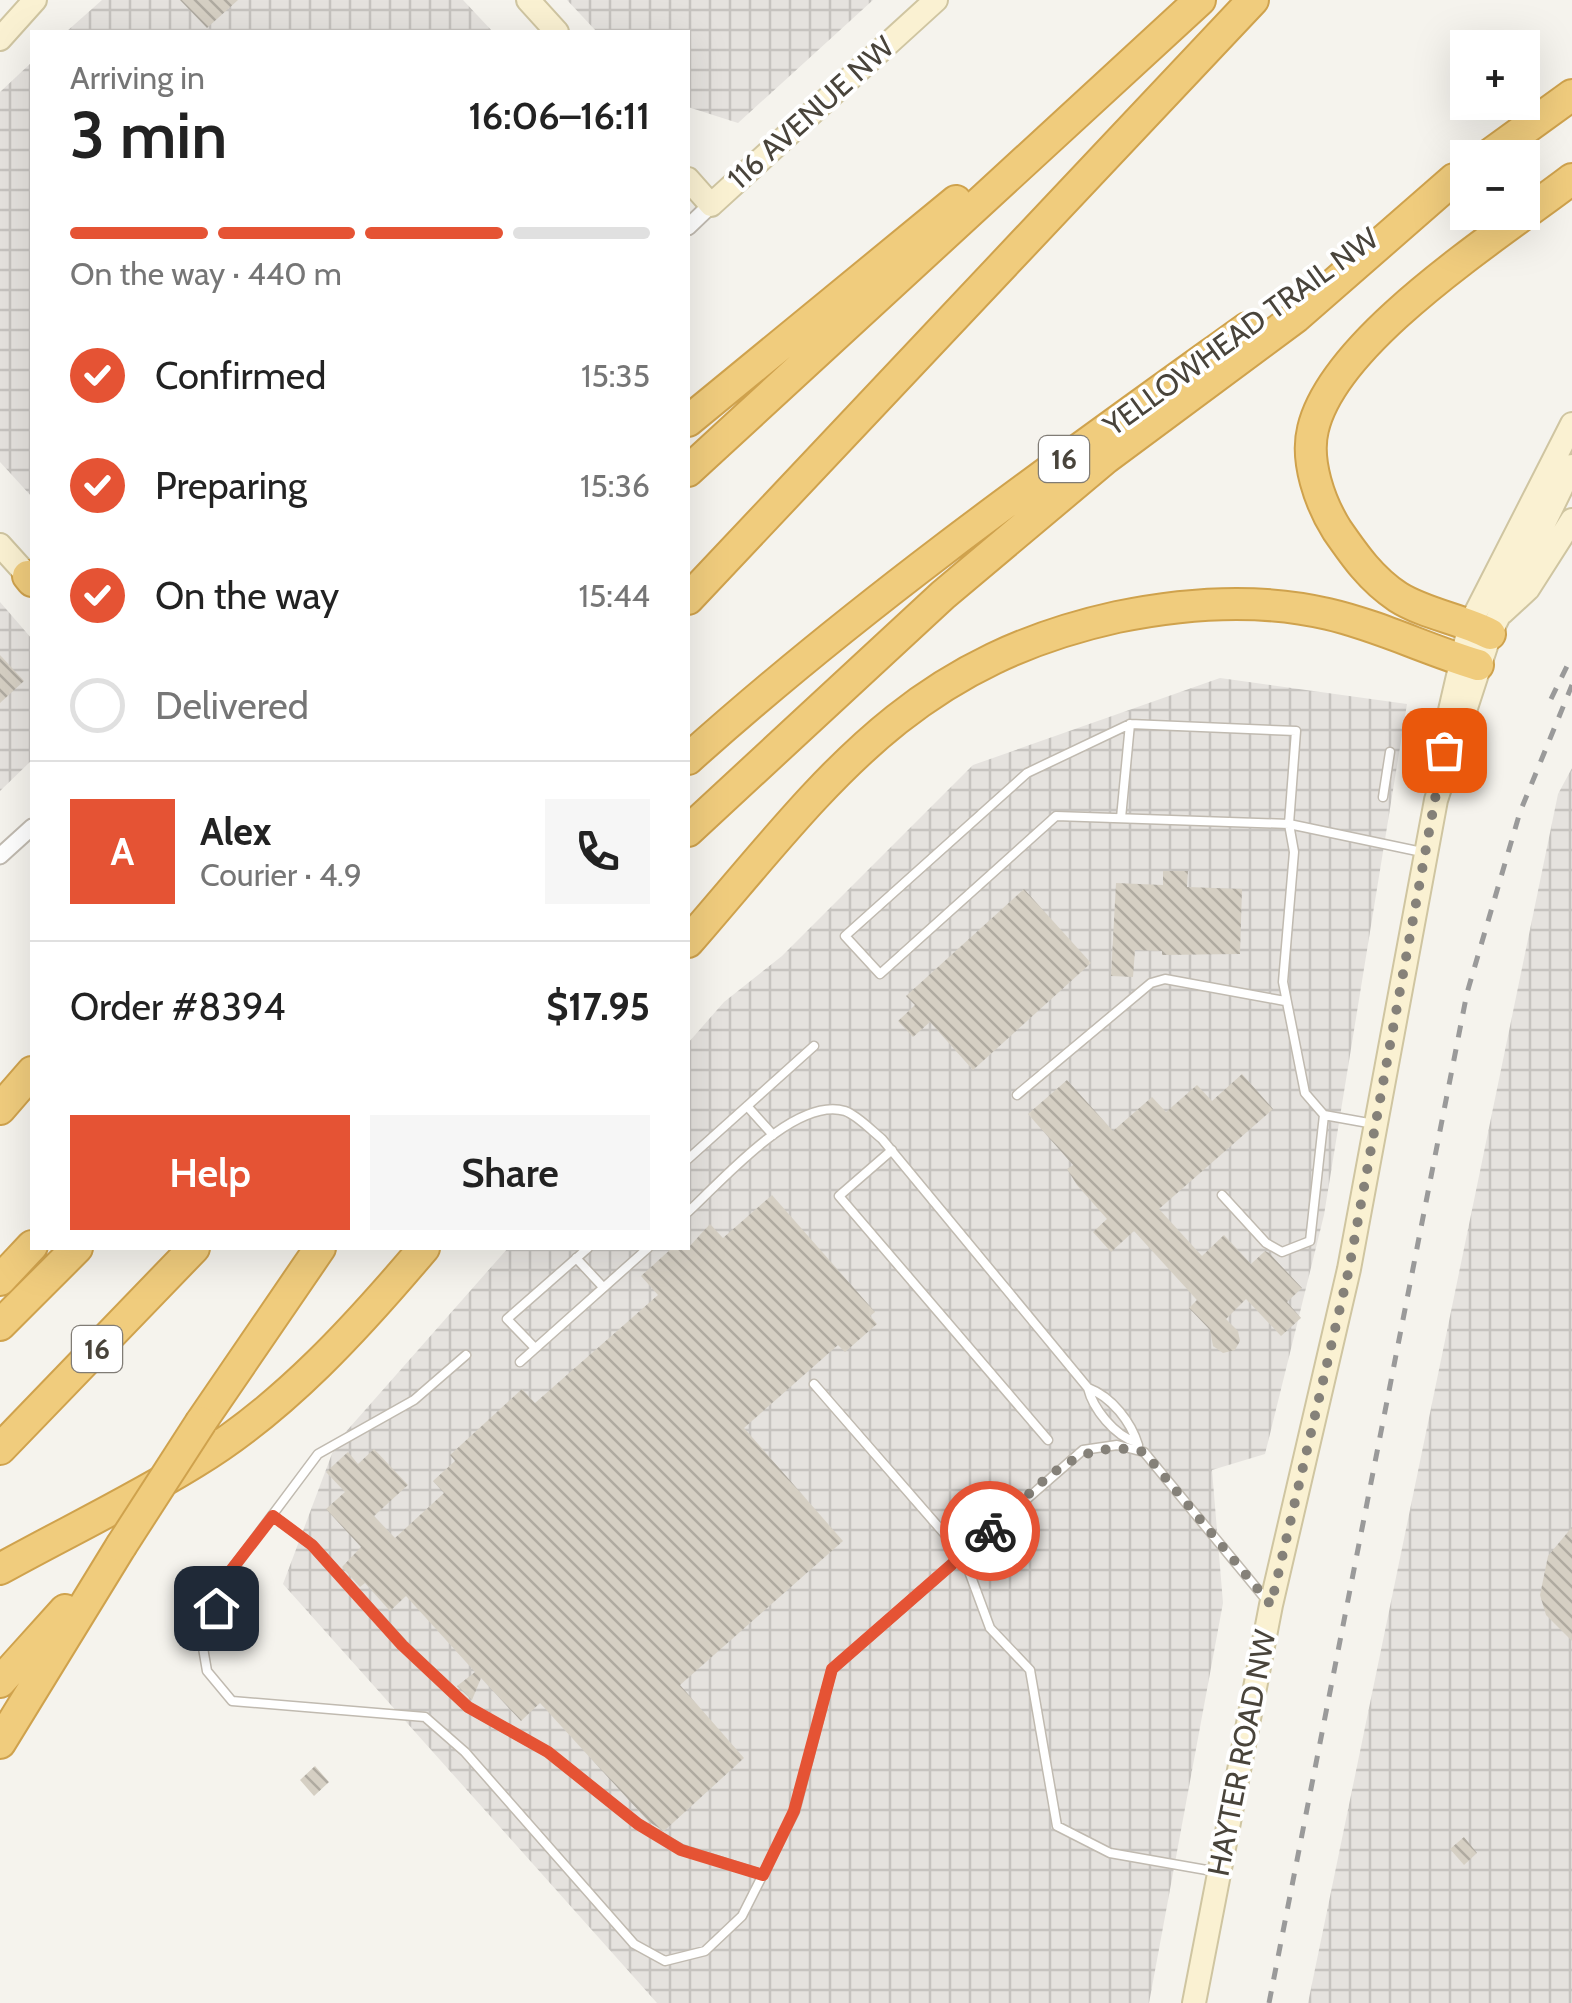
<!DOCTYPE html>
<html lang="en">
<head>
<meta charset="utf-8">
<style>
	:root { --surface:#fff; --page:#f6f6f6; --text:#222; --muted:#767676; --line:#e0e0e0; --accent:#e55334 }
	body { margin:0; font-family:Cabin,sans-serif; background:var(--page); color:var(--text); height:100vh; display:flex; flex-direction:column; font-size:38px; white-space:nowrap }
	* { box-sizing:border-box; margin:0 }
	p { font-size:32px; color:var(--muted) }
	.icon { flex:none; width:55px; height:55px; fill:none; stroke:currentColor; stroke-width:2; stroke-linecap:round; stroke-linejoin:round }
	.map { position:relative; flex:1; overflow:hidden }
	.drawer { position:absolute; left:30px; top:30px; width:660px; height:1220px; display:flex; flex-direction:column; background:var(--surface); border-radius:0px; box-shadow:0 10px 40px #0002 }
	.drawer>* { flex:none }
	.tools { position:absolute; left:1450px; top:30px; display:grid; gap:20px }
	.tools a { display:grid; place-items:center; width:90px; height:90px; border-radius:0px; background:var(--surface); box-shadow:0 10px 40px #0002; font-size:50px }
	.pin { position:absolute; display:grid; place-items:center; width:85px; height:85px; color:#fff; margin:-42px; border-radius:20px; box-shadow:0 5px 15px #0006 }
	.courier { position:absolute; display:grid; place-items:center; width:100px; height:100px; margin:-50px; border:8px solid #e55334; border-radius:50%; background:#fff; color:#222; box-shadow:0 2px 12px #0007 }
	.summary em { font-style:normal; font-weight:600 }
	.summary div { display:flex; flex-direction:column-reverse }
	.summary { display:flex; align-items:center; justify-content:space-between; height:170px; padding:0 40px }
	h1 { font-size:65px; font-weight:600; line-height:75px }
	.bar { display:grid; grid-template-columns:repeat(4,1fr); gap:15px 10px; align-content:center; height:120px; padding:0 40px }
	.bar i { height:12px; border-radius:8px; background:var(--line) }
	.bar .selected { background:var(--accent) }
	.bar p { grid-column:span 4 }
	.line { display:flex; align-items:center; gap:25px; padding:0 40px; border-top:2px solid var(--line) }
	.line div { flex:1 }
	.round { display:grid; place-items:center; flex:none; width:105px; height:105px; border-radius:0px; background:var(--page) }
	ol { padding:0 40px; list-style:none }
	li { display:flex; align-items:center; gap:30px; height:110px }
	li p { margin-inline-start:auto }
	li .icon { padding:10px; border-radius:50%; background:var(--accent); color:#fff; stroke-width:4 }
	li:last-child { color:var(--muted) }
	li i { width:55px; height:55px; border:5px solid var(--line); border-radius:50% }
	.cta { display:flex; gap:20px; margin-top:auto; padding:20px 40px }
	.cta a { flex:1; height:115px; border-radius:0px; background:var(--accent); color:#fff; font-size:40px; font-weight:600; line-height:115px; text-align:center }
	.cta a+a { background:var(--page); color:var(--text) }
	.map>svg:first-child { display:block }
	.industrial { fill:url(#industrial-grid) }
	.building { fill:url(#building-back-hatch) }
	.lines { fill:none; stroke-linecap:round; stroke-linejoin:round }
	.lane-casing { stroke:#c0bab0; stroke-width:11 }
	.street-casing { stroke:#c0bab0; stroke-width:19 }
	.secondary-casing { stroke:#cfc5a1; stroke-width:26 }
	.highway-casing { stroke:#cfa24d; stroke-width:34 }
	.lane { stroke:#fff; stroke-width:8 }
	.street { stroke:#fff; stroke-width:15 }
	.secondary { stroke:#faf1d2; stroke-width:22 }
	.highway { stroke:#f0cc7d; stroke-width:30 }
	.rail { stroke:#9a9a9a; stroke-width:5; stroke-dasharray:12 12; stroke-linecap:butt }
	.highway-bridge-casing { stroke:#cfa24d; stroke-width:34; stroke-linecap:butt }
	.highway-bridge { stroke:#f0cc7d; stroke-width:30 }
	.done { stroke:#858179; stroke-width:10; stroke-dasharray:0 18 }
	.route { stroke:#e55334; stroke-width:12 }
	.labels { text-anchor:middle; stroke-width:8; stroke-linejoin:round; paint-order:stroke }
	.shield { fill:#fff; stroke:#807c76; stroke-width:2.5 }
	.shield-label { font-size:28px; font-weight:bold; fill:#49443b }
	.street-label { font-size:30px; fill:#49443b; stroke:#fff }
</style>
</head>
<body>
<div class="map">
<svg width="1572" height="2003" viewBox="0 0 1572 2003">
	<defs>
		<pattern id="industrial-grid" width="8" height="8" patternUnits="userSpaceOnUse" patternTransform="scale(2.5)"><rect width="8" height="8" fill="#e5e2de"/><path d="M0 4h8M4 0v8" fill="none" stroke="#c6c3bf"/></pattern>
		<pattern id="building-back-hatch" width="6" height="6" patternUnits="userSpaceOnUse" patternTransform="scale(2.5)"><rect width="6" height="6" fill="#d5cfc3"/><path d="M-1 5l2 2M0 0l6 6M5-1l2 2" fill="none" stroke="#afaaa0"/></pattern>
	</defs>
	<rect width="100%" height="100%" fill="#f5f3ed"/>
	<!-- industrial -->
	<path class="industrial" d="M102 0H463L493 32H66Z
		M567 0H873L738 123 688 107V32H597Z
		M32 62V497L0 462V92Z
		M0 602 32 639V760L0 791Z
		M1220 678 1407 704 1324 1215 1265 1454 1212 1470 1223 1603 1149 2003H657L283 1584 336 1443 508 1248H688V1043L724 1002 782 956 973 765Z
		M1572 768V2003H1308L1558 794Z"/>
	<!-- building -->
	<path class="building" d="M180 0H238L207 28Z
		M0 655 24 681 0 703Z
		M1163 871H1188L1187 887 1242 889 1240 954 1162 955V951L1135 950 1133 977 1111 976 1116 883 1163 885Z
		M1024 889 1091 963 973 1070 930 1022 913 1037 898 1021 915 1005 906 996Z
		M1242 1074 1273 1109 1159 1209 1202 1256 1224 1235 1251 1264 1265 1251 1269 1253 1302 1288 1287 1302 1301 1318 1281 1336 1246 1299 1226 1319 1238 1331 1240 1341 1235 1350 1223 1353 1213 1346 1210 1330 1189 1308 1197 1300 1134 1231 1111 1252 1093 1232 1107 1219 1077 1185 1067 1169 1073 1165 1028 1114 1067 1080 1113 1131 1152 1097 1166 1112 1197 1085 1212 1101Z
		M772 1195 875 1312 870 1316 877 1324 845 1352 838 1345 744 1428 843 1541 680 1685 744 1758 664 1831 649 1822 540 1703 521 1721 481 1678 472 1700 457 1686 475 1672 406 1596 390 1611 365 1583 360 1587 342 1567 361 1547 326 1509 345 1492 326 1472 348 1452 358 1464 374 1449 408 1485 374 1516 395 1538 444 1493 433 1481 455 1461 450 1455 522 1389 535 1403 658 1295 641 1276 672 1248H688L710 1224 723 1238Z
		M1572 1527V1641L1546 1615 1540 1595 1548 1556Z
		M315 1766 329 1782 314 1796 300 1780Z
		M1464 1837 1477 1853 1464 1865 1450 1849Z"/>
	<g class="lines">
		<!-- lane casing -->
		<g class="lane-casing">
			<path id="lane" d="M1130 724 1296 731 1289 824 1422 852
				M1383 797 1390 752
				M1121 818 1130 724 1027 773 845 936 880 974 1056 816 1289 824 1294 852 1283 982 1305 1093 1324 1115 1310 1241 1282 1252 1266 1243 1222 1195
				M1017 1095 1151 983 1165 979 1285 1001
				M747 1106 773 1135
				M1324 1115 1374 1124
				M892 1150 839 1196 1048 1440
				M688 1159 814 1046
				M688 1212C722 1181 795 1096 845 1111 857 1115 872 1131 882 1139L1088 1388C1093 1409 1115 1436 1136 1442
				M576 1258 603 1287
				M535 1348 507 1319 588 1248
				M466 1355 414 1400 318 1454 229 1573 202 1642 207 1671 232 1701 425 1717 465 1752 634 1944 665 1961 705 1951 742 1916 795 1811 832 1669 1083 1450 1117 1445 1144 1452 1268 1602
				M520 1362 648 1248
				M814 1384 963 1555 990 1628 1030 1670 1057 1826 1110 1853 1218 1872
				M1088 1388C1112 1397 1131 1422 1138 1445
				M273 1516 312 1545 403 1645 468 1707 548 1752 638 1824 681 1849 763 1875"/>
		</g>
		<!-- street casing -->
		<g class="street-casing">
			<path id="street" d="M688 227 711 205
				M0 856 32 827"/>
		</g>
		<!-- secondary casing -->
		<g class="secondary-casing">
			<path id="secondary" d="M528 0 557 32
				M0 39 35 0
				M688 179 711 205 936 0
				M0 545 28 576
				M1502 613 1528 589 1572 520
				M1445 732 1470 624 1572 424
				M1194 2003 1271 1605 1349 1269 1436 800 1490 634 1572 466"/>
		</g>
		<!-- highway casing -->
		<g class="highway-casing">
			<path id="highway" d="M1485 158 1572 95
				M688 421 956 201
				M688 471 1200 0
				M28 576 32 581
				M688 599 1253 0
				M1490 634C1461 619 1425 614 1398 597 1371 579 1355 556 1337 530 1320 503 1305 461 1313 429 1334 339 1499 235 1572 179
				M688 759C864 601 1055 466 1247 328
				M688 831 943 595 1106 458 1296 317 1454 179
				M688 942C823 787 904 664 1117 617 1185 603 1260 598 1328 614 1380 626 1427 650 1478 665
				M0 1109 32 1072
				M0 1280 32 1246
				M0 1325 77 1248
				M201 1422 320 1248
				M0 1449 194 1248
				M0 1569C65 1533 132 1501 195 1462 284 1408 358 1326 424 1248
				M0 1682 65 1610
				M0 1743 121 1546"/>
		</g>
		<!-- lane -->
		<use href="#lane" class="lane"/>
		<!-- street -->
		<use href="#street" class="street"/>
		<!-- secondary -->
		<use href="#secondary" class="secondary"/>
		<!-- highway -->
		<use href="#highway" class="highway"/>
		<!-- rail -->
		<path class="rail" d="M1551 699 1572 656
			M1269 2003 1467 993 1520 812 1572 685"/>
		<!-- highway-bridge casing -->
		<g class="highway-bridge-casing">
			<path id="highway-bridge" d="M121 1546 201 1422"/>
		</g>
		<!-- highway-bridge -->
		<use href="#highway-bridge" class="highway-bridge"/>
	</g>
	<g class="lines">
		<!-- done -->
		<path class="done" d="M990 1531C1039 1487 1074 1435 1144 1452L1271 1605 1349 1269 1444 750"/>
		<!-- route -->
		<path class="route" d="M216 1608 229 1573 273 1516 312 1545 402 1645 468 1707 548 1752 638 1824 681 1850 763 1875 794 1811 832 1669 990 1531"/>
	</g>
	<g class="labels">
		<!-- shield labels -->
		<g class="shield">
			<rect x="1039" y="436" width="50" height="46" rx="8"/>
			<rect x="72" y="1326" width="50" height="46" rx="8"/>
		</g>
		<g class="shield-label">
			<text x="1064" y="469">16</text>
			<text x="97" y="1359">16</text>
		</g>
		<!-- street labels -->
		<g class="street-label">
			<text transform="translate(811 113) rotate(-42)" y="10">116 AVENUE NW</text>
			<text transform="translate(1241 332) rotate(-36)" y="10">YELLOWHEAD TRAIL NW</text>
			<text transform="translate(1242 1753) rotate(-79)" y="10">HAYTER ROAD NW</text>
		</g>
	</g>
</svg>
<div class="tools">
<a>+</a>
<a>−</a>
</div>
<div class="pin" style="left:1444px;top:750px;background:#ea580c"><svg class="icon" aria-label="bag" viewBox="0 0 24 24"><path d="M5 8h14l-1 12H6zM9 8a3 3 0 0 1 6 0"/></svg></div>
<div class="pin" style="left:216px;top:1608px;background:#1f2937"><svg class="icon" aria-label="home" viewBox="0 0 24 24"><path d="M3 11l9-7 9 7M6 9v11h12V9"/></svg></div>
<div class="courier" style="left:990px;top:1531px"><svg class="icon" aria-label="bike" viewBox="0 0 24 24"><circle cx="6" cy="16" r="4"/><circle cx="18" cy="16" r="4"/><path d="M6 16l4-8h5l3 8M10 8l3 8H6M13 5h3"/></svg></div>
<section class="drawer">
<div class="summary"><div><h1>3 min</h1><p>Arriving in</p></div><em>16:06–16:11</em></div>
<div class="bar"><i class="selected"></i><i class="selected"></i><i class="selected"></i><i></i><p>On the way · 440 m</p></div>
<ol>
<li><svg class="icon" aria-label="check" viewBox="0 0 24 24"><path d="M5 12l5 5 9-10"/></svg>Confirmed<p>15:35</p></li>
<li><svg class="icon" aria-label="check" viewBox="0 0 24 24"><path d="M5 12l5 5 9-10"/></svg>Preparing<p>15:36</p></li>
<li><svg class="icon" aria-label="check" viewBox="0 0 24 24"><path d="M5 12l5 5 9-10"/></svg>On the way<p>15:44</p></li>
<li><i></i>Delivered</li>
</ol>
<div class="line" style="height:180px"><b class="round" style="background:var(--accent);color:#fff">A</b><div><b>Alex</b><p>Courier · 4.9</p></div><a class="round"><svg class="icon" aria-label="phone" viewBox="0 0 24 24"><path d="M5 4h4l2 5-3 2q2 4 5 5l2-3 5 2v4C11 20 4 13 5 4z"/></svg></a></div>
<div class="line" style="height:130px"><div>Order #8394</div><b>$17.95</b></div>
<div class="cta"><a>Help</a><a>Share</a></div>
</section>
</div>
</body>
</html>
